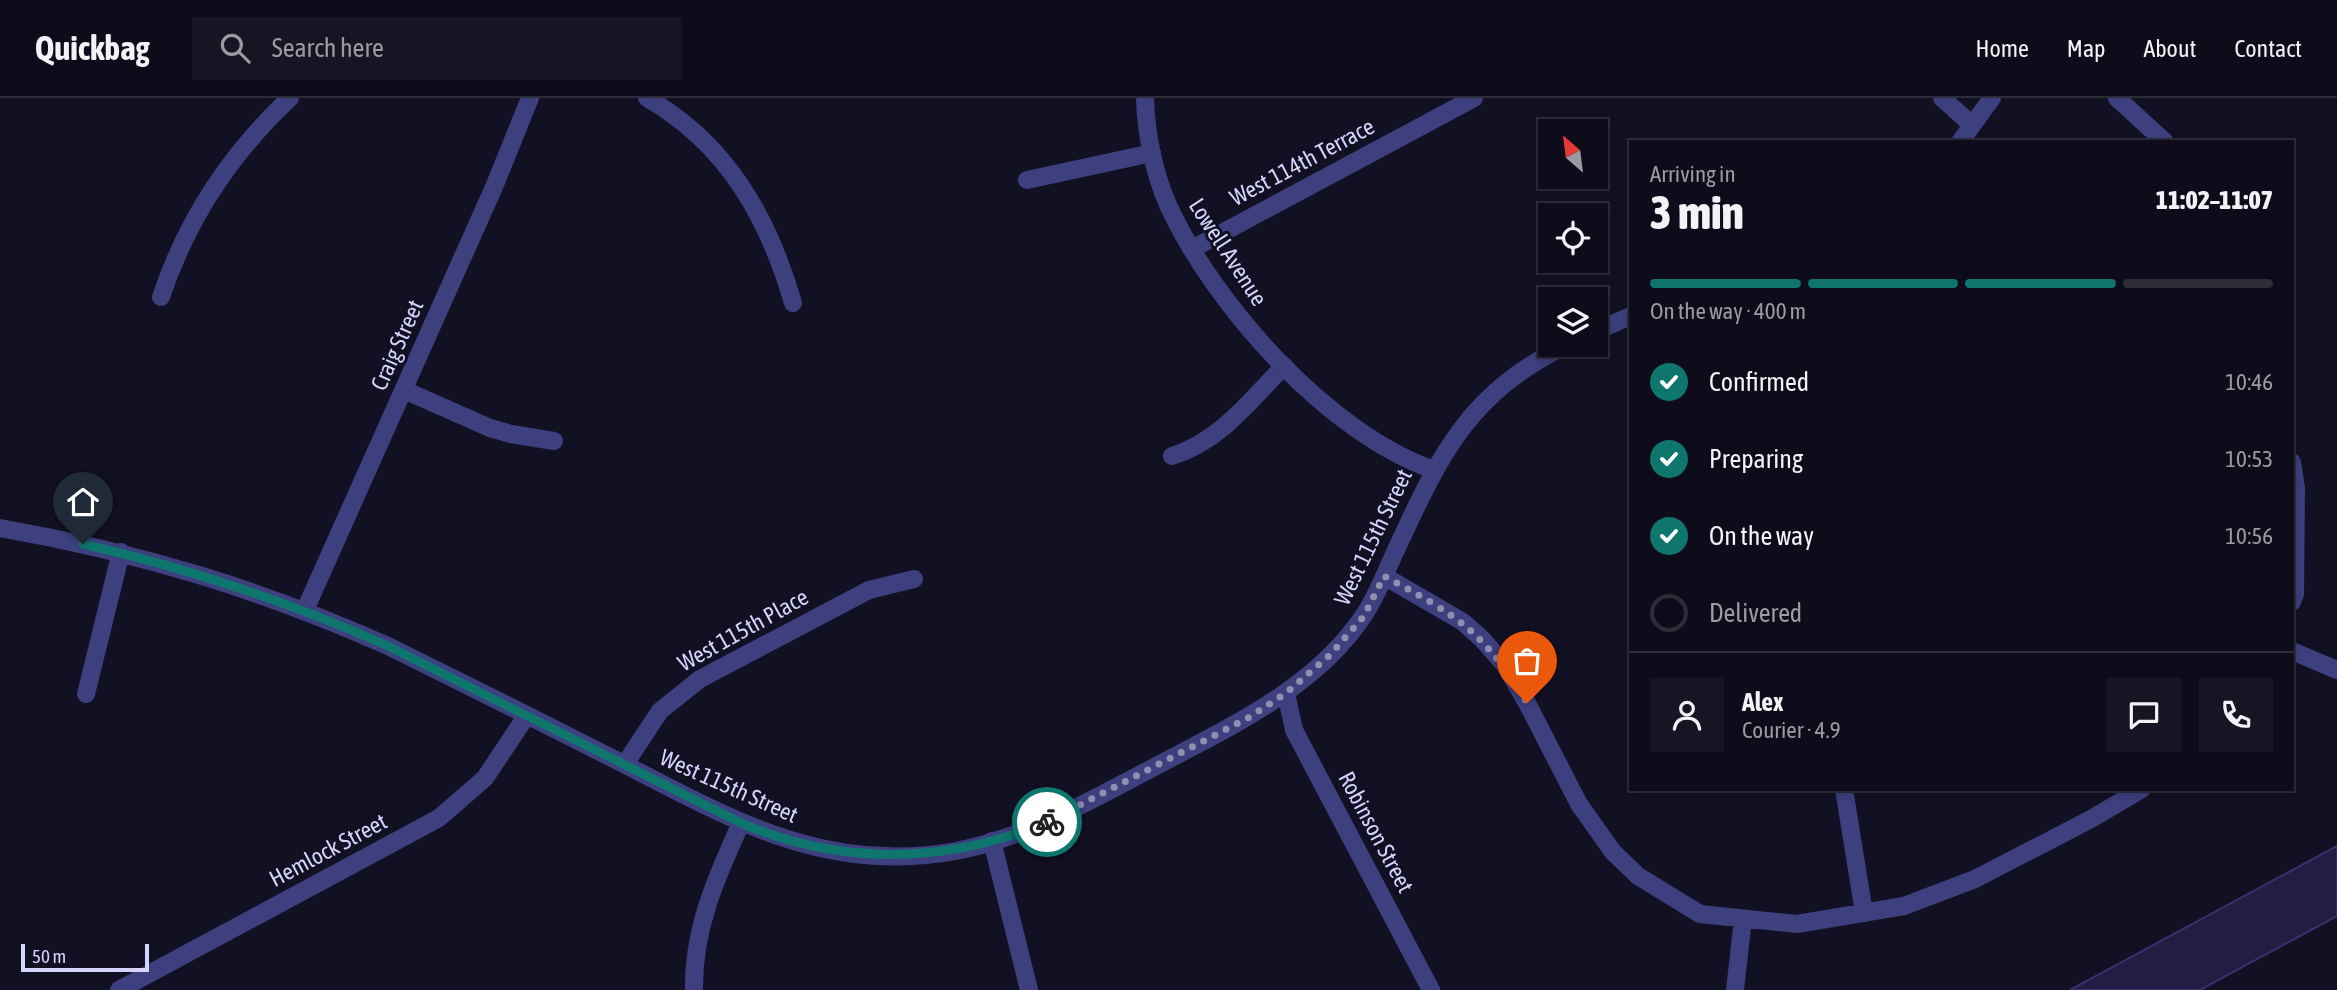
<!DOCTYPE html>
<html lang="en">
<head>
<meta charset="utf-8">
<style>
	:root { --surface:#0e0c1a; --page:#171523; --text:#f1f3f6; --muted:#9b9ba2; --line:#2e2c39; --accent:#0f766e }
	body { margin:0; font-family:"Asap Condensed",sans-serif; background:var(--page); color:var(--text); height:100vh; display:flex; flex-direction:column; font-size:26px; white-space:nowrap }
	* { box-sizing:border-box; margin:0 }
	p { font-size:23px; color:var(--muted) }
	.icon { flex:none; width:38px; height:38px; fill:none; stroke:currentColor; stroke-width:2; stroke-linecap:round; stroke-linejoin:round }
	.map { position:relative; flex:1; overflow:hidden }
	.details { position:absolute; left:1629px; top:42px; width:665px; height:651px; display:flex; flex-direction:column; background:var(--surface); border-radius:0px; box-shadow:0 4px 10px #0003,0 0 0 2px var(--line) }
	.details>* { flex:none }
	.needle { width:46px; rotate:332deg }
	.tools { position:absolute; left:1538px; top:21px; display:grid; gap:14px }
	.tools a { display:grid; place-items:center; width:70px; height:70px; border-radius:0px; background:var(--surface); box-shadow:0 4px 10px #0003,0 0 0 2px var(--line); font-size:35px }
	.scale { position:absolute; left:21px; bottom:18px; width:128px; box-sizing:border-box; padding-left:7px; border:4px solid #d6d4fd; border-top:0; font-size:19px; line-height:24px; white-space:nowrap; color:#d6d4fd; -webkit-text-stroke:5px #121023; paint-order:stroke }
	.pin { position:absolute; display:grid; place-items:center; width:60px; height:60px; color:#fff; margin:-72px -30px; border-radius:50% 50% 50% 0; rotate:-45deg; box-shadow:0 0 7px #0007 }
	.pin .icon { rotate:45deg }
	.courier { position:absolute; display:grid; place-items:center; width:70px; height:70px; margin:-35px; border:5px solid #0f766e; border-radius:50%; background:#fff; color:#222; box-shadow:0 2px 9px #0007 }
	.overview em { font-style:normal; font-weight:800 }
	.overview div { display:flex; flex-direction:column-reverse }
	.overview { display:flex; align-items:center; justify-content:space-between; height:119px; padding:0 21px }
	h1 { font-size:46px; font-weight:800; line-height:52px }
	.bar { display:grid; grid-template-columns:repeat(4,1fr); gap:10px 7px; align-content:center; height:84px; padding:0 21px }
	.bar i { height:9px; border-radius:5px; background:var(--line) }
	.bar .active { background:var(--accent) }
	.bar p { grid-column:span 4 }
	.line { display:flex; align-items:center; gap:18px; padding:0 21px; border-top:2px solid var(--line) }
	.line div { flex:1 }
	.round { display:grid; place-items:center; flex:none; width:74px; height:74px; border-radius:0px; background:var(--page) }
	ol { padding:0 21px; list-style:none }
	li { display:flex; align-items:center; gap:21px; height:77px }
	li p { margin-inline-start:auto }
	li .icon { padding:7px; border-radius:50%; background:var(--accent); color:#fff; stroke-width:4 }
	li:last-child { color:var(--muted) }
	li i { width:38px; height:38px; border:4px solid var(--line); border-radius:50% }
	header { display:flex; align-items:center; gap:42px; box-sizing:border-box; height:98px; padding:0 35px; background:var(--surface); border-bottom:2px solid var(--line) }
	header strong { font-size:33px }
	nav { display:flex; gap:38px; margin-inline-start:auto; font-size:24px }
	.search { width:490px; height:63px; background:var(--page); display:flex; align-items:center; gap:18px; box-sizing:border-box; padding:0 24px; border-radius:0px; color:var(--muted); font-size:26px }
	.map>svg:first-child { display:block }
	.building { fill:#221d43; stroke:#38306e; stroke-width:2 }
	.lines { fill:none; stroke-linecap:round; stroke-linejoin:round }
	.minor { stroke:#3d3f7f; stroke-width:18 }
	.tertiary { stroke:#3d3f7f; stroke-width:18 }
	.done { stroke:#918fb1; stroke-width:7; stroke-dasharray:0 12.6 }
	.route { stroke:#0f766e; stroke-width:9 }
	.labels { text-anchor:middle; stroke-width:6; stroke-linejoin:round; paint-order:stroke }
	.street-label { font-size:23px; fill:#d6d4fd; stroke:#121023 }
</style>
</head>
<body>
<header>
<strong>Quickbag</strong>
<div class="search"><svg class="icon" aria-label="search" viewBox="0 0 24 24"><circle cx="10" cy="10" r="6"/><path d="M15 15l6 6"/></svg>Search here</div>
<nav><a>Home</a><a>Map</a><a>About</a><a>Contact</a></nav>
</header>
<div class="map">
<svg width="2337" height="892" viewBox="0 0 2337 892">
	<rect width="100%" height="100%" fill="#121023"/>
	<!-- building -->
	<path class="building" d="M2337 748V818L2200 892H2070Z"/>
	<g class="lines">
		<!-- minor -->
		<path class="minor" d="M647 0C727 46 768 119 793 205
			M1942 0 1972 27
			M2117 0 2165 44
			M1960 44 1992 0
			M1027 82 1152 55
			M1192 151 1474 0
			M161 199C187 121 230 56 290 0
			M1596 233 1631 218
			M404 292 490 330 511 336 554 343
			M1172 358C1220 343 1250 303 1284 268
			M2292 364 2296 390 2295 496 2292 504
			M0 430C138 454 260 491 388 548 459 583 531 619 602 655 720 714 817 778 956 753 1030 739 1096 699 1162 665 1234 627 1317 588 1364 517 1377 498 1386 473 1396 452 1440 357 1468 295 1567 247
			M1384 478 1463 524 1482 541 1504 566 1527 605 1579 706 1613 754 1638 778 1700 816 1797 826 1904 808 1975 781 2091 721 2142 691
			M305 512 494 89 530 0
			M2292 553 2337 572
			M1286 595 1294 632 1431 892
			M86 596 121 454
			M625 666 660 613 700 581 869 492 914 481
			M1844 691 1864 815
			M119 892 439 720 485 680 527 617
			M694 892C693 831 716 780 741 725
			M1735 892 1743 821"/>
		<!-- tertiary -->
		<path class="tertiary" d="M1145 0C1146 36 1154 76 1169 109 1215 208 1329 336 1434 372
			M992 743 1029 892"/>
	</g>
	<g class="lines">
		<!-- done -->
		<path class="done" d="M1047 724 1248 620 1286 595 1330 557 1364 518 1384 478C1456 517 1484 533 1527 605"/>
		<!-- route -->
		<path class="route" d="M83 446C188 470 289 504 388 548L741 725C841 768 947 766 1047 724"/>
	</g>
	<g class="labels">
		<!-- street labels -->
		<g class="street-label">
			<text transform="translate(1302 64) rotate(-28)" y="8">West 114th Terrace</text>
			<text transform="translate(1228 154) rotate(57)" y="8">Lowell Avenue</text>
			<text transform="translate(397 247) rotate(-66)" y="8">Craig Street</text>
			<text transform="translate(1373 439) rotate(-64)" y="8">West 115th Street</text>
			<text transform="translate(743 532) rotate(-29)" y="8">West 115th Place</text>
			<text transform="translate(729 688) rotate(24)" y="8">West 115th Street</text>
			<text transform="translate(1376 734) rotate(62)" y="8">Robinson Street</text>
			<text transform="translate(328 752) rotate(-28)" y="8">Hemlock Street</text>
		</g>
	</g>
</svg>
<div class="tools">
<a><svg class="needle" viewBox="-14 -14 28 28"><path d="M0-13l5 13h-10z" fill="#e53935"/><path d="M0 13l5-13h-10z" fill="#9b9ba2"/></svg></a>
<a><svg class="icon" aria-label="locate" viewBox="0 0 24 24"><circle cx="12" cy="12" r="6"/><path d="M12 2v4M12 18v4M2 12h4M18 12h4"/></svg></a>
<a><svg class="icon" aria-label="layers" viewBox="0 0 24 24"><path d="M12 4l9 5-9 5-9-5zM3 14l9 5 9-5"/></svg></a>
</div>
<div class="scale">50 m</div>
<div class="pin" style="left:1527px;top:605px;background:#ea580c"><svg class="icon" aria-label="bag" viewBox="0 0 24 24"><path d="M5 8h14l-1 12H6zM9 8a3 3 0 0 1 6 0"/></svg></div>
<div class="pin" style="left:83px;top:446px;background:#1f2937"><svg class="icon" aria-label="home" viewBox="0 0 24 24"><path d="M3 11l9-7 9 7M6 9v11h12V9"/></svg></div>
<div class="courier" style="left:1047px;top:724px"><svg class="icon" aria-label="bike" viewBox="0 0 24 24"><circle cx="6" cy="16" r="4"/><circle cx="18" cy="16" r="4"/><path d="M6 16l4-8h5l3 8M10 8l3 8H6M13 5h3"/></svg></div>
<section class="details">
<div class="overview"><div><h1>3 min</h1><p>Arriving in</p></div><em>11:02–11:07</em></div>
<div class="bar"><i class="active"></i><i class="active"></i><i class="active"></i><i></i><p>On the way · 400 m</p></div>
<ol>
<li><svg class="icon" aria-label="check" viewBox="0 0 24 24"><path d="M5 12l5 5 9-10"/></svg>Confirmed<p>10:46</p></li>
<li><svg class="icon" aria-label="check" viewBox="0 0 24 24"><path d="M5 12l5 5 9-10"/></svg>Preparing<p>10:53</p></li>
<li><svg class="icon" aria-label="check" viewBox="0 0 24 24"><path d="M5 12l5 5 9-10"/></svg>On the way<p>10:56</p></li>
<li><i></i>Delivered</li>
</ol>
<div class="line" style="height:126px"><a class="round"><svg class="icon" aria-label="person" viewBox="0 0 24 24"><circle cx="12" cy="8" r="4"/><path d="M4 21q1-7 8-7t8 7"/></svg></a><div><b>Alex</b><p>Courier · 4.9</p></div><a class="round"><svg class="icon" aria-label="chat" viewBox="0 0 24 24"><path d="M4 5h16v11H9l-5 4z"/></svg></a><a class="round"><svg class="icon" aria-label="phone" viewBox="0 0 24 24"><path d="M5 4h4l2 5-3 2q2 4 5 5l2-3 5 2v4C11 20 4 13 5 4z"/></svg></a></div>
</section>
</div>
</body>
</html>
